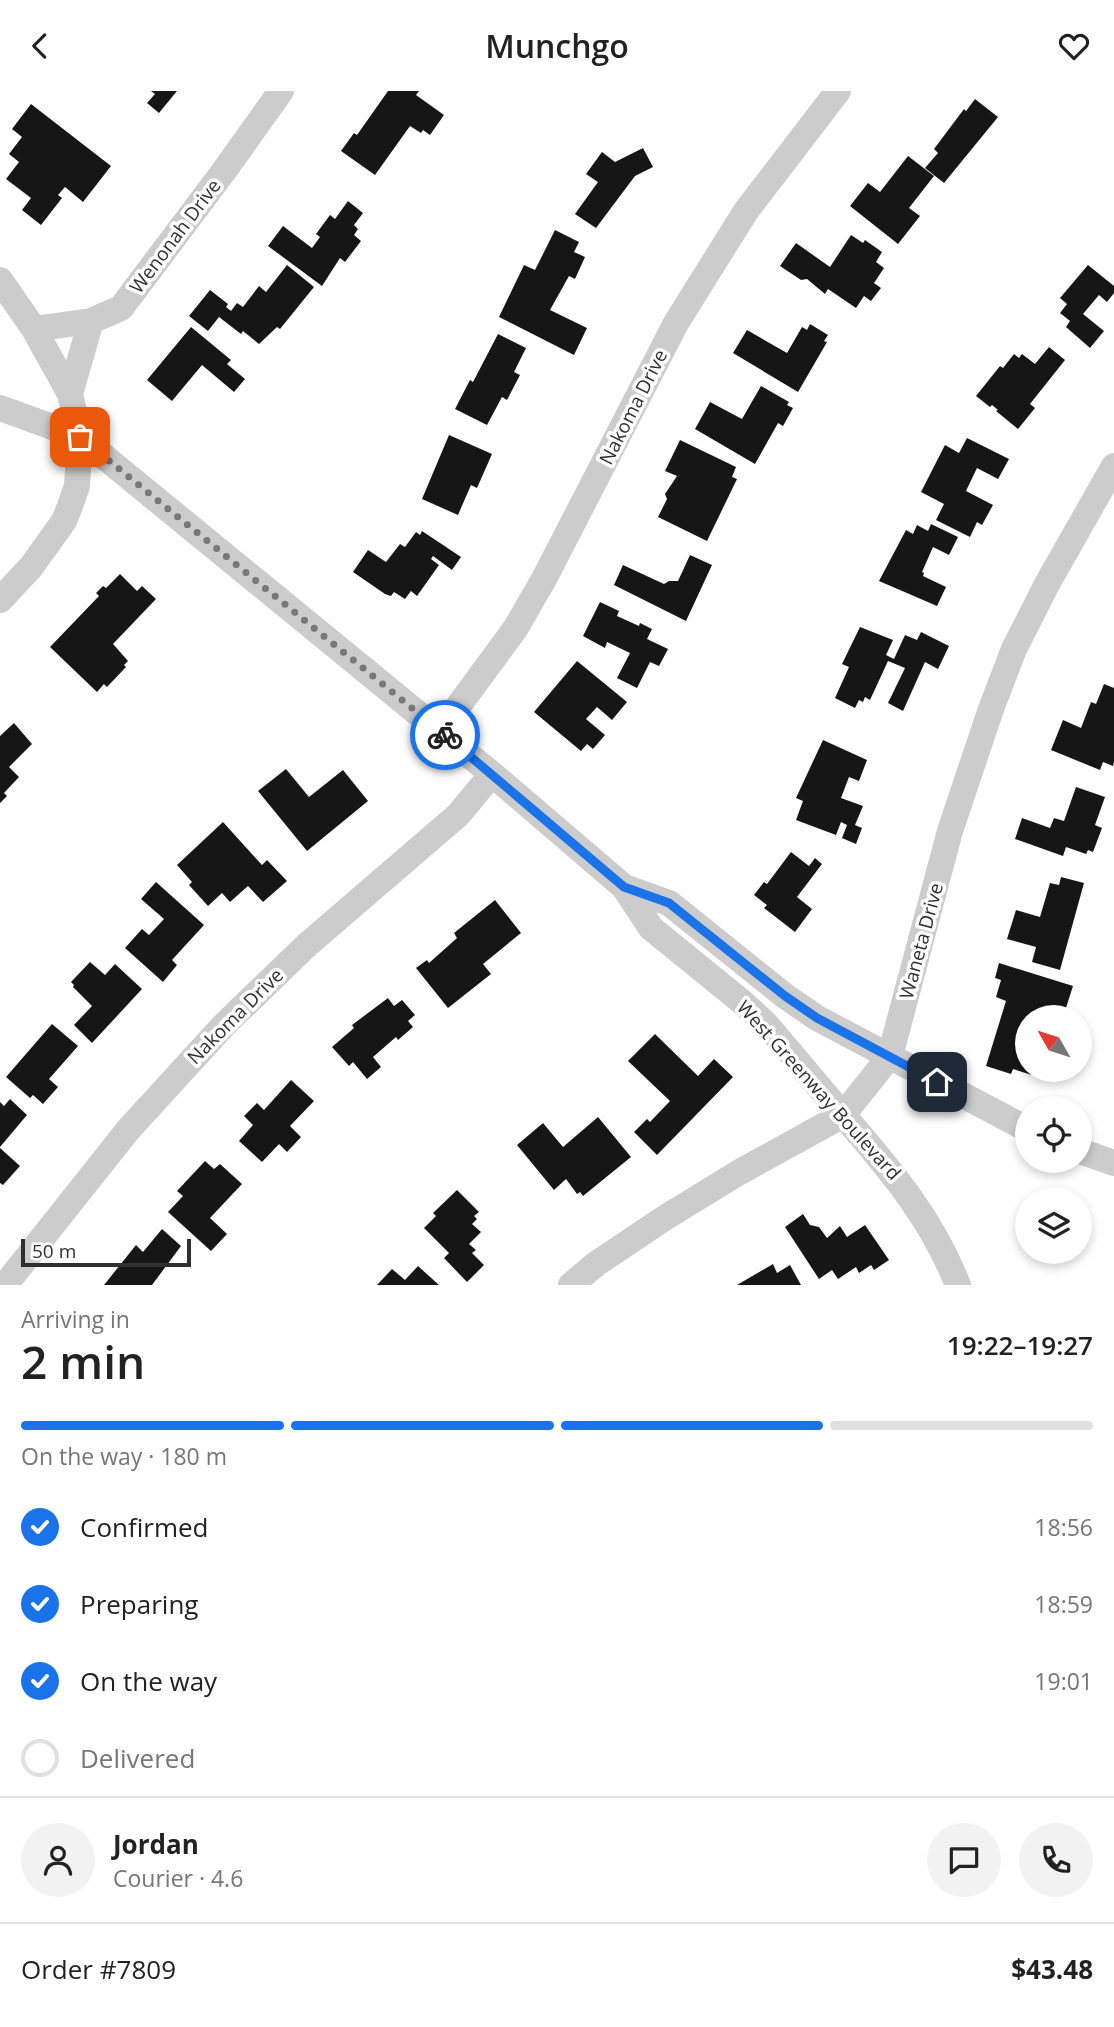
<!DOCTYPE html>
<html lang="en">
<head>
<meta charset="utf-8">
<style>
	:root { --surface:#fff; --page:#f2f2f2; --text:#222; --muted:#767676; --line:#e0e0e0; --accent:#1a73e8 }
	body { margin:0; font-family:"Open Sans",sans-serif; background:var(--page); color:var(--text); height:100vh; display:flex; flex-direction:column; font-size:26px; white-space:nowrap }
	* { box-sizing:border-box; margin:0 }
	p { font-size:23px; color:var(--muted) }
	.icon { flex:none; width:38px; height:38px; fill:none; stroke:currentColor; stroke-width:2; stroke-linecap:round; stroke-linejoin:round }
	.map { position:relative; height:1194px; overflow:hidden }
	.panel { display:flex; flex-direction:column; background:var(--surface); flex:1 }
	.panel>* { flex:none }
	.needle { width:46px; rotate:309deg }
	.controls { position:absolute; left:1015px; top:914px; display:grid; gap:14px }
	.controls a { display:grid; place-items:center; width:77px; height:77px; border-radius:50%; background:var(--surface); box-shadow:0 4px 10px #0003; font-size:35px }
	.scale { position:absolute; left:21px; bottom:18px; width:170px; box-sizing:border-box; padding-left:7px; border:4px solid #2f2f2f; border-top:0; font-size:19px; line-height:24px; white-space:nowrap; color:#2f2f2f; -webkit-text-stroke:5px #fff; paint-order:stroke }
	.pin { position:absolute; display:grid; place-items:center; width:60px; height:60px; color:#fff; margin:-30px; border-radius:14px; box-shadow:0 4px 10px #0006 }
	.courier { position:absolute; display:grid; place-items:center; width:70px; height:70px; margin:-35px; border:5px solid #1a73e8; border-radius:50%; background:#fff; color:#222; box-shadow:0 2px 9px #0007 }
	.overview em { font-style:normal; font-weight:600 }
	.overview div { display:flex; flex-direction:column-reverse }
	.overview { display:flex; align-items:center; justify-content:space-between; height:119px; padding:0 21px }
	h1 { font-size:46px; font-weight:600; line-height:52px }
	.bar { display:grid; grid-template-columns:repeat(4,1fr); gap:10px 7px; align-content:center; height:84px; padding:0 21px }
	.bar i { height:9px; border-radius:5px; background:var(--line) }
	.bar .current { background:var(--accent) }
	.bar p { grid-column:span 4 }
	.line { display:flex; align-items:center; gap:18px; padding:0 21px; border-top:2px solid var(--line) }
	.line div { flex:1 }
	.round { display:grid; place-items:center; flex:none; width:74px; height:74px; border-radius:37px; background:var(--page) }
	ol { padding:0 21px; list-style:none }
	li { display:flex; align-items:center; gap:21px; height:77px }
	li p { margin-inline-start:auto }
	li .icon { padding:7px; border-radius:50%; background:var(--accent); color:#fff; stroke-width:4 }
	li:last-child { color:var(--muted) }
	li i { width:38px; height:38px; border:4px solid var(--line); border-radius:50% }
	header { display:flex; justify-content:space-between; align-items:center; height:91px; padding:0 21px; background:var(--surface); font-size:32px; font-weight:600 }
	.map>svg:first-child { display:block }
	.building { fill:#161616 }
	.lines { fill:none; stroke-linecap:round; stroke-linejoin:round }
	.minor { stroke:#ccc; stroke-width:26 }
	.done { stroke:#787878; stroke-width:7; stroke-dasharray:0 12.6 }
	.route { stroke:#1a73e8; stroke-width:9 }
	.labels { text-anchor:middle; stroke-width:7; stroke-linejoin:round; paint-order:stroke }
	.street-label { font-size:19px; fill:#2f2f2f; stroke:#fff }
</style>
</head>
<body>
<header><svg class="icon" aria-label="back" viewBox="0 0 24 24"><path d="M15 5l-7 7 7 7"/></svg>Munchgo<svg class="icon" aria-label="heart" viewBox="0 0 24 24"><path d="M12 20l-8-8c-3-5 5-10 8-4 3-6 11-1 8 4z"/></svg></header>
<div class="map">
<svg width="1114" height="1194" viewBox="0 0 1114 1194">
	<rect width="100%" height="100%" fill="#fff"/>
	<!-- building -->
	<path class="building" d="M151 0H177L159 22 147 12 155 3Z
		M388 0H419L416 4 444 24 430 44 423 39 421 42 410 35 375 84 341 60 354 42 357 44Z
		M975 8 998 26 944 92 925 77 938 62 934 58 964 18 966 20Z
		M31 13 111 75 83 111 65 96 58 104 62 107 41 134 22 119 31 107 6 88 19 71 9 63 22 46 12 38Z
		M643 57 653 76 635 85 596 137 575 123 598 91 586 83 602 61 615 71Z
		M908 65 934 85 909 117 920 125 898 153 850 115 868 92 880 101Z
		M348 110 363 122 354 134 358 138 354 144 361 150 345 171 340 167 322 195 268 155 283 135 312 157 320 146 316 143 330 124 335 128Z
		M555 139 579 151 574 161 585 166 575 188 569 185 550 219 587 237 574 264 499 226 524 174 535 179Z
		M851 144 863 152 865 149 882 161 876 171 884 177 874 192 881 197 871 210 864 205 856 217 828 198 825 203 807 188 801 189 780 175 796 152 830 176Z
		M287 174 314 196 280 238 277 236 259 253 243 240 241 243 219 226 208 240 189 225 210 199 228 213 226 216 231 220 237 212 243 216 259 195 266 201Z
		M1088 174 1114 195V202L1107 211 1099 204 1083 223 1104 240 1090 257 1066 236 1070 230 1060 222 1067 213 1060 207Z
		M810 233 828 244 824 250 827 251 798 301 733 262 747 239 787 262 802 236 807 239Z
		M191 236 231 269 227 273 245 288 234 301 202 274 172 310 147 289Z
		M498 243 526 257 514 281 520 284 507 309 502 306 487 334 455 318 470 289 473 291Z
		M1049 256 1065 269 1030 313 1035 317 1018 338 996 320 998 319 992 314 990 316 976 305 1000 275 1003 277 1014 263 1019 267 1022 263 1035 273Z
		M761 295 789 311 787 314 793 317 783 335 778 332 755 373 695 338 710 311 742 328Z
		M449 344 492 363 477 397 471 394 458 424 422 408Z
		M967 347 1009 368 998 388 977 377 966 400 993 414 982 434 977 431 970 446 936 429 944 413 921 401 945 354 959 362Z
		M680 349 736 376 732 386 737 388 707 450 658 426 667 408 665 403 677 385 665 380Z
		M931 433 958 446 949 464 933 456 922 481 924 482 923 485 946 496 937 515 879 490 906 439 913 443 917 434 928 440Z
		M422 440 461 466 452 479 433 465 431 468 439 474 417 505 411 500 405 508 394 501 391 505 385 503 353 481 368 459 386 471 400 453 405 456 416 441 420 444Z
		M690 464 712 474 686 530 614 494 623 474 664 493 669 490H678Z
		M120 483 137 500 142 495 156 508 113 553 128 570 124 574 126 576 107 596 104 593 97 601 50 556 99 505 96 502 103 495 106 497Z
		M600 511 619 520 617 525 639 535 640 532 652 538 647 548 668 558 659 575 650 571 637 597 617 587 630 562 607 551 605 557 583 545Z
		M860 536 893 549 886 564 894 568 905 544 917 549 921 541 949 555 938 578 925 571 903 620 888 612 905 577 888 570 870 609 865 606 863 611 859 609 855 617 835 607 849 576 842 573Z
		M577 570 627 611 612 629 597 616 586 628 605 644 593 658 587 653 581 660 534 621Z
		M1104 593 1114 597V671L1113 675 1103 671 1100 679 1051 659 1063 629 1081 637 1091 611 1096 613Z
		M14 632 32 653 9 676 19 686 4 702 7 705 0 712V645Z
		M823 649 867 669 859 690 849 686 841 707 863 715 855 734 862 737 856 753 842 747 847 734 841 731 836 744 796 729 803 710 796 707Z
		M286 678 309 706 343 679 368 710 307 760 258 700Z
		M1076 696 1105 706 1095 734 1102 737 1093 761 1088 759 1086 763 1066 756 1063 765 1015 748 1022 727 1050 737 1054 727 1064 730Z
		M223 731 262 774 267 769 287 790 263 811 248 795 230 811 222 802 208 815 189 794 192 791 177 774Z
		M791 761 809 775 815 767 822 773 797 806 812 818 795 841 764 817 767 814 754 804 764 791 767 793Z
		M1061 786 1084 792 1060 879 1032 871 1036 856 1007 848 1016 819 1040 826 1050 792 1059 794Z
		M156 791 204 834 172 869 177 874 163 891 125 857 142 838 149 844 164 828 141 808Z
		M495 809 521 842 483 873 491 883 448 917 416 877 427 869 429 872 457 847 454 842Z
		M90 871 105 884 115 873 142 898 92 952 74 934 92 915 73 896 74 894 71 891Z
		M999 872 1073 895 1064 923 1055 920 1053 926H1027V978H1037L1035 985 1013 978 1011 983 986 975 1006 910 996 906 1001 889 995 887Z
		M388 907 394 915 402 909 415 924 408 930 413 936 398 949 396 946 373 966 381 976 367 988 353 971 349 975 332 956 354 937 352 934Z
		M52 933 78 955 49 988 58 996 43 1013 33 1004 30 1007 6 986Z
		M655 943 698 985 714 968 733 986 657 1064 634 1041 647 1028 650 1031 670 1010 628 970Z
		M291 989 314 1010 290 1035 301 1046 287 1061 279 1053 262 1071 239 1050 253 1034 244 1025 257 1012 264 1019Z
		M10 1008 27 1024 0 1056V1011L4 1015Z
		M598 1026 631 1066 583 1105 580 1101 577 1103 566 1088 554 1099 517 1054 543 1032 563 1056Z
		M0 1057 20 1075 3 1094 0 1092Z
		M205 1070 214 1078 220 1073 242 1093 210 1127 227 1143 211 1160 168 1121 183 1105 177 1100Z
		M457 1099 479 1121 474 1125 477 1128 472 1133 481 1141 469 1153 476 1159 472 1162 484 1174 467 1191 444 1167 449 1162 424 1137 436 1125 433 1122Z
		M803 1123 810 1134 819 1136 827 1147 840 1135 847 1146 865 1134 889 1169 874 1179 871 1174 859 1182 856 1176 838 1188 832 1179 819 1188 785 1136Z
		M162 1138 181 1155 152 1194H104L136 1154 143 1161Z
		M773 1173 777 1182 790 1174 801 1194H737Z
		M418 1175 439 1194H377L392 1178 405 1189Z"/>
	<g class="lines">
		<!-- minor -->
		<path class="minor" d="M0 189 34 238 70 303
			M34 238 91 230 121 217 224 80 281 0
			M0 317 80 346 492 683 624 796 651 837 742 911 764 931C791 962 817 994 844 1025 891 1080 931 1126 958 1194
			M0 509 31 476 64 430 70 415 77 395 80 346 70 303 91 230
			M440 640 515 538 544 488 676 232 746 120 838 0
			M624 796 669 812 785 905 817 927 1027 1038
			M1080 1060 1114 1072
			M5 1194 128 1039 224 934 307 854 458 724 492 683
			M571 1194 596 1173 663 1128 738 1082 843 1024 890 965 950 740 991 618 1014 558 1047 493 1114 375"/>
	</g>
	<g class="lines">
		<!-- done -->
		<path class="done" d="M80 346 445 644"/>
		<!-- route -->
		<path class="route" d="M445 644 624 796 669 812 785 905 817 927 937 991"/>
	</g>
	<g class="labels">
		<!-- street labels -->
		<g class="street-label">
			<text transform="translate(175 145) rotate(-53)" y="7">Wenonah Drive</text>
			<text transform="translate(633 316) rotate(-63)" y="7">Nakoma Drive</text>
			<text transform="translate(921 850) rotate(-75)" y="7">Waneta Drive</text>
			<text transform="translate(235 925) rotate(-45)" y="7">Nakoma Drive</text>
			<text transform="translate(819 999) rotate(48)" y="7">West Greenway Boulevard</text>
		</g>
	</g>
</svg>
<div class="controls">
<a><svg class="needle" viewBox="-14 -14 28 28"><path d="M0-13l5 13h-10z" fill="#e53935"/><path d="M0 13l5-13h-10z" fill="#767676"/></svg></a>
<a><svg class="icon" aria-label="locate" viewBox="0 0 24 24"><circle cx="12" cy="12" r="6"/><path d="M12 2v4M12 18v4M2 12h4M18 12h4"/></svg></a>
<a><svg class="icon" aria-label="layers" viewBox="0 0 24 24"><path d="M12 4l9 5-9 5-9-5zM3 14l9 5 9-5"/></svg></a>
</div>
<div class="scale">50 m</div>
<div class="pin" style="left:80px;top:346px;background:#ea580c"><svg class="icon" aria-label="bag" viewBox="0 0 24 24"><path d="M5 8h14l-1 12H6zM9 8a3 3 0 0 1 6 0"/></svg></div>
<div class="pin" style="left:937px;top:991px;background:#1f2937"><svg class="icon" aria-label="home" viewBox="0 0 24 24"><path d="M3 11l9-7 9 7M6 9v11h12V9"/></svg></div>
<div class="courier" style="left:445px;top:644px"><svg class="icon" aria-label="bike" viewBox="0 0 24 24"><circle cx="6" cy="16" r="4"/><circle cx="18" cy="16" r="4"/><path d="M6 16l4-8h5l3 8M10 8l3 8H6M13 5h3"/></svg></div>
</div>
<section class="panel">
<div class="overview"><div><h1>2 min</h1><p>Arriving in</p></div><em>19:22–19:27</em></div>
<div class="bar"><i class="current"></i><i class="current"></i><i class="current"></i><i></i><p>On the way · 180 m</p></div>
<ol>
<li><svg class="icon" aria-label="check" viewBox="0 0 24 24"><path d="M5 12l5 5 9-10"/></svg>Confirmed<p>18:56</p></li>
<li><svg class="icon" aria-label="check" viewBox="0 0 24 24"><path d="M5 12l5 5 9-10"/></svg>Preparing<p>18:59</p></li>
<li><svg class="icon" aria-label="check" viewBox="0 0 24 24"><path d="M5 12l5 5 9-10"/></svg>On the way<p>19:01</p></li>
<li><i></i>Delivered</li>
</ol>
<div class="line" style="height:126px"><a class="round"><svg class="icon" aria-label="person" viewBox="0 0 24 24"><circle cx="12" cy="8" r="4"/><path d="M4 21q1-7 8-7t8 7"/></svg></a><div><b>Jordan</b><p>Courier · 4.6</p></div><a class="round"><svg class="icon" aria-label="chat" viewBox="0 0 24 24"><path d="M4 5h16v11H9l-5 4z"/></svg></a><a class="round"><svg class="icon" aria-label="phone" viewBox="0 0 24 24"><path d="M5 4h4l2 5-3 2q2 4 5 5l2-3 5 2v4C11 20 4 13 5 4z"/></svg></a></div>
<div class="line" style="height:91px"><div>Order #7809</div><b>$43.48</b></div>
</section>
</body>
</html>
